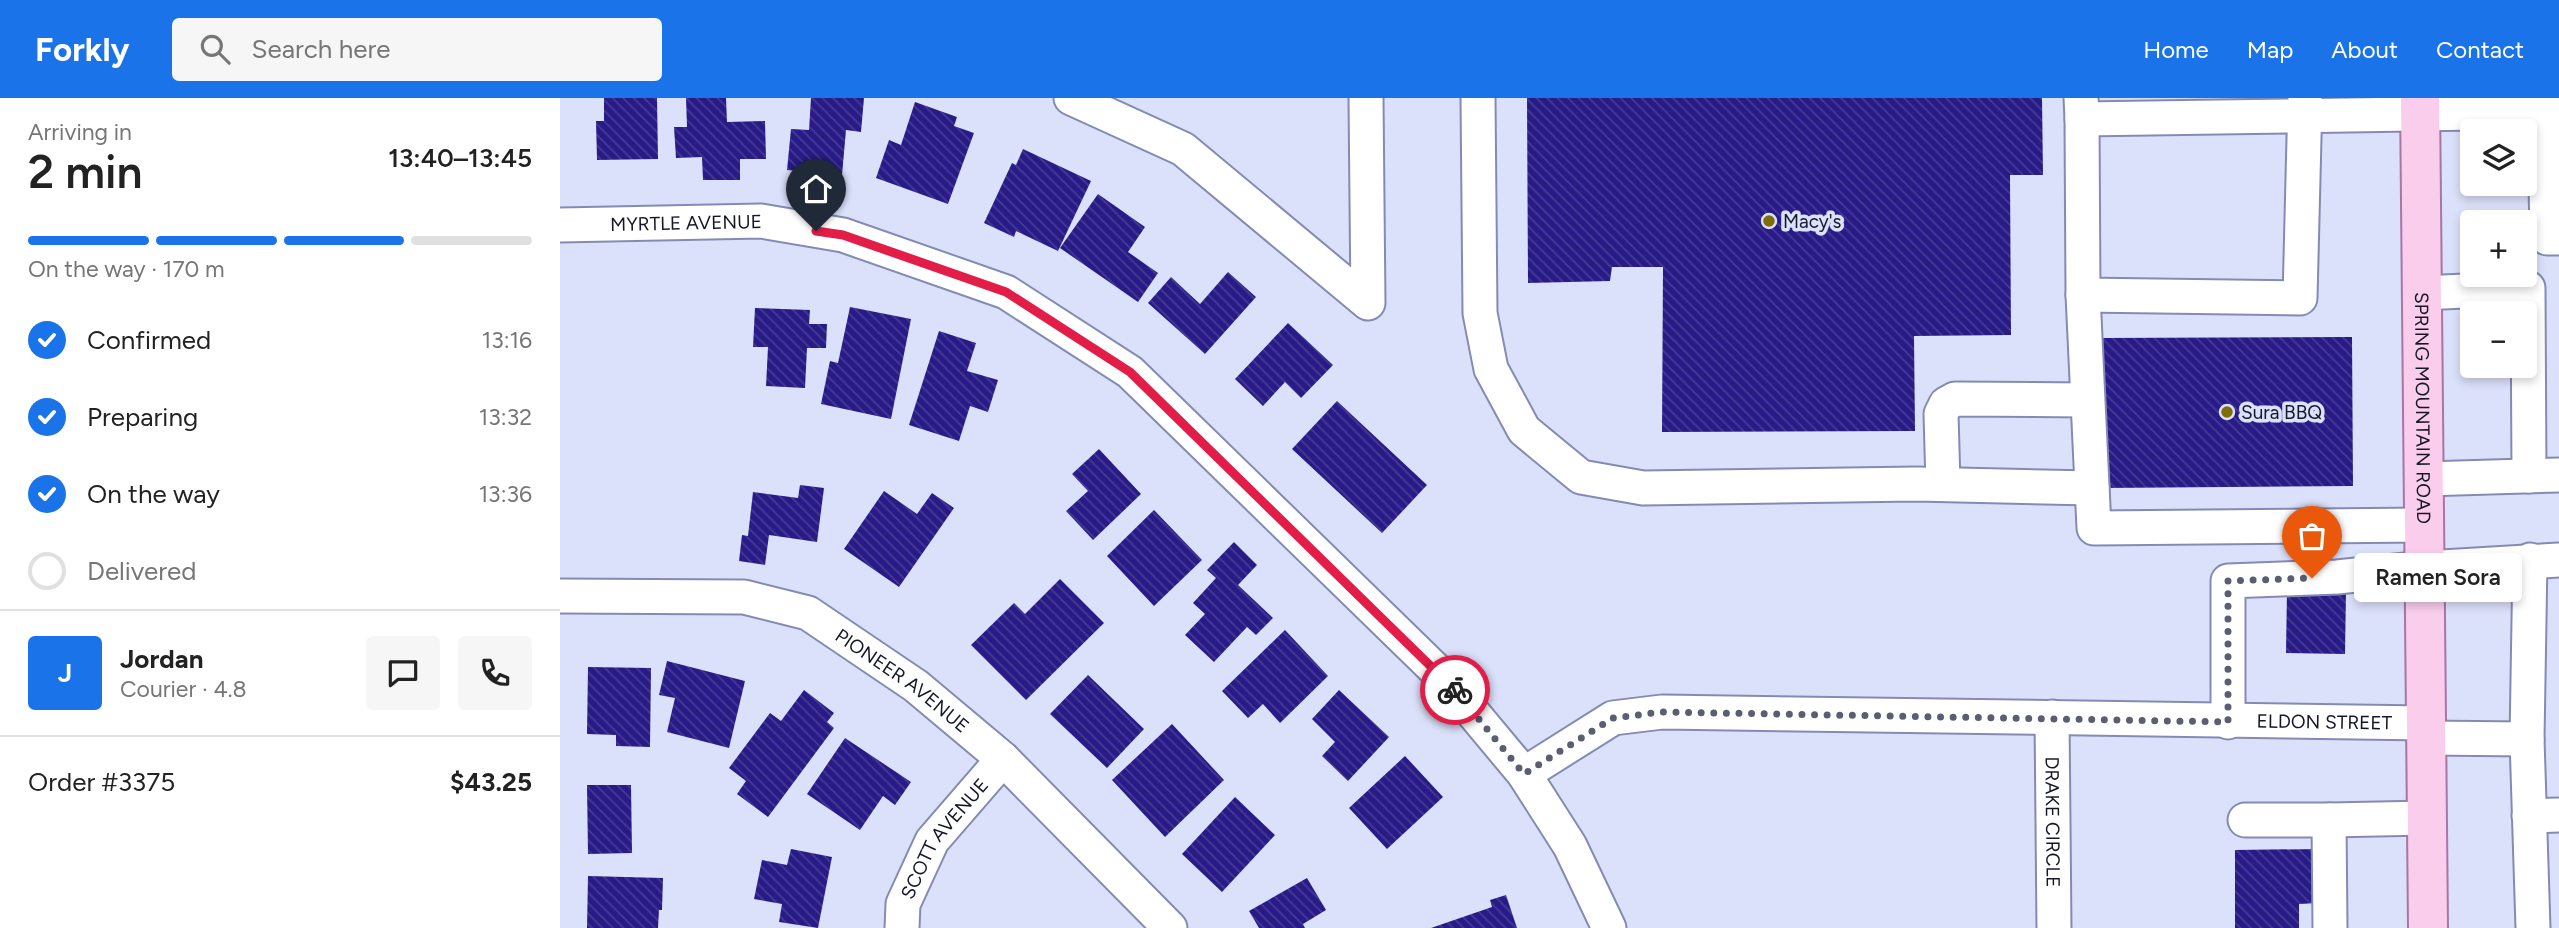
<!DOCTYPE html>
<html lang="en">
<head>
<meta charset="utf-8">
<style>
	:root { --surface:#fff; --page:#f6f6f6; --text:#222; --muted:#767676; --line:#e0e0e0; --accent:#1a73e8 }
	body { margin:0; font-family:Figtree,sans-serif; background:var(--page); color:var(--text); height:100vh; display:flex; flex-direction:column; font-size:26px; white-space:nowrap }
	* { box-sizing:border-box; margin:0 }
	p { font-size:23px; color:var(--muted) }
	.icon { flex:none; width:38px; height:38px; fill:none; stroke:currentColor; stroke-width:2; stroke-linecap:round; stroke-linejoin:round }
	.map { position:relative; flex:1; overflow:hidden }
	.panel { display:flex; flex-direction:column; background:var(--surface); width:560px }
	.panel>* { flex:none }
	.buttons { position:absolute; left:1900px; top:21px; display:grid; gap:14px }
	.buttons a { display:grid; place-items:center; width:77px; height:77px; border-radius:7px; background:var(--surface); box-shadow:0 4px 10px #0003; font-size:35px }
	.pin { position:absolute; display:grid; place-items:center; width:60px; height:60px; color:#fff; margin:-72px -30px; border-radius:50% 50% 50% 0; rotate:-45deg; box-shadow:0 0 7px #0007 }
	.pin .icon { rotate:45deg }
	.courier { position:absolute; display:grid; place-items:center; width:70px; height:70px; margin:-35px; border:5px solid #e11d48; border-radius:50%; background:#fff; color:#222; box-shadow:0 2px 9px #0007 }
	.bubble { position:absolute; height:49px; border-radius:7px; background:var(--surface); box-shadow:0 4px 10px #0003; font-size:23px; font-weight:600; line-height:49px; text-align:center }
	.headline em { font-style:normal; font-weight:600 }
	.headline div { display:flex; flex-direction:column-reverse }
	.headline { display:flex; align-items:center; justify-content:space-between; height:119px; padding:0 28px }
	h1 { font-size:46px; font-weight:600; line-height:52px }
	.bar { display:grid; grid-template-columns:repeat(4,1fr); gap:10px 7px; align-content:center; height:84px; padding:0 28px }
	.bar i { height:9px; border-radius:5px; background:var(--line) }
	.bar .active { background:var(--accent) }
	.bar p { grid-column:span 4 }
	.line { display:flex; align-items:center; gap:18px; padding:0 28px; border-top:2px solid var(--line) }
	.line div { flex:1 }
	.round { display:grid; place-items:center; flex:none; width:74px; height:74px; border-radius:7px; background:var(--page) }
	ol { padding:0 28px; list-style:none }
	li { display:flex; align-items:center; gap:21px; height:77px }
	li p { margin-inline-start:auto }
	li .icon { padding:7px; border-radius:50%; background:var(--accent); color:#fff; stroke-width:4 }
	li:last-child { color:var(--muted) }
	li i { width:38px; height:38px; border:4px solid var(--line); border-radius:50% }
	header { display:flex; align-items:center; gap:42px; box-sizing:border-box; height:98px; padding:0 35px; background:var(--accent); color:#fff }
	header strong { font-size:33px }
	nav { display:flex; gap:38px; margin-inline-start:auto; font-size:24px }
	.search { width:490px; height:63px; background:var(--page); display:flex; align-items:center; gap:18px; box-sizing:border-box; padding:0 24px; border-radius:7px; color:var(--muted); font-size:26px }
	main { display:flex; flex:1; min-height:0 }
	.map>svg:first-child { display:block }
	.building { fill:url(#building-back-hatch) }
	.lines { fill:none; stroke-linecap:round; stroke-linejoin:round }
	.minor-casing { stroke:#848bb2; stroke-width:37 }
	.major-casing { stroke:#a777a0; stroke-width:42 }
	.minor { stroke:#fff; stroke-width:33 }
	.major { stroke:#facded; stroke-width:38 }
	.done { stroke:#5b5e71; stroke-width:7; stroke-dasharray:0 12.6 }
	.route { stroke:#e11d48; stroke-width:9 }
	.poi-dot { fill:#7f6d08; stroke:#dce1fb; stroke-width:2.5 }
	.labels { text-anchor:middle; stroke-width:7; stroke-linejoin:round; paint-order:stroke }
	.poi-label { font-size:19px; fill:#151726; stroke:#dce1fb; text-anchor:start }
	.street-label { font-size:19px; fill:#151726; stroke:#dce1fb }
</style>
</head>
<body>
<header>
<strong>Forkly</strong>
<div class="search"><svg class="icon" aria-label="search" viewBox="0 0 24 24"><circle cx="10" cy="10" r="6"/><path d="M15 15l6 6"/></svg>Search here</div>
<nav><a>Home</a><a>Map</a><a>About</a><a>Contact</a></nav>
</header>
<main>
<section class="panel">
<div class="headline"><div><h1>2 min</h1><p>Arriving in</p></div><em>13:40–13:45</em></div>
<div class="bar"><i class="active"></i><i class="active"></i><i class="active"></i><i></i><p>On the way · 170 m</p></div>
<ol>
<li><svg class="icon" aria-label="check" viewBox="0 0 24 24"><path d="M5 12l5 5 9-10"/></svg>Confirmed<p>13:16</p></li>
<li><svg class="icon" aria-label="check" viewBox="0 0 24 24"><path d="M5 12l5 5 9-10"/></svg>Preparing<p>13:32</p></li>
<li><svg class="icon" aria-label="check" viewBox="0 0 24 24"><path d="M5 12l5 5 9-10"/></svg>On the way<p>13:36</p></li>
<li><i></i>Delivered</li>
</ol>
<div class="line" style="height:126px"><b class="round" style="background:var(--accent);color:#fff">J</b><div><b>Jordan</b><p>Courier · 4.8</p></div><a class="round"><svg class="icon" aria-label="chat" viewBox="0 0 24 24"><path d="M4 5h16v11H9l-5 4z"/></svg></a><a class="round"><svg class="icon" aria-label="phone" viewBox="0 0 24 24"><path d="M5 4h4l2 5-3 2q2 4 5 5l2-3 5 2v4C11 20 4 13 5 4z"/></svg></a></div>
<div class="line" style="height:91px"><div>Order #3375</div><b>$43.25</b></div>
</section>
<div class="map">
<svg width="1999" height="830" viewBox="0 0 1999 830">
	<defs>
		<pattern id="building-back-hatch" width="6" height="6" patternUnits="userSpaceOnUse" patternTransform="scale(1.75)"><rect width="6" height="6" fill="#281b88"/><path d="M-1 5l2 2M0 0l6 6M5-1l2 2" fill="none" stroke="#453b93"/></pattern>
	</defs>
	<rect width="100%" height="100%" fill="#dce1fb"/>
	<!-- building -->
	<path class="building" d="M44 0H97L98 61 37 62 36 23H44Z
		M126 0H166L167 24 205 23 206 61H180V82H143L142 59 116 60 114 29H127Z
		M251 0H304L301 34 286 32 282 77 227 72 231 31 249 32Z
		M967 0H1482L1483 77H1450L1451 237 1354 238 1355 333 1102 334 1103 169H1052L1050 183 968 185Z
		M355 4 397 19 394 28 414 35 388 106 316 80 329 42 341 47Z
		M463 51 531 83 498 153 456 133 454 139 424 125 452 65 456 67Z
		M538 96 585 129 568 154 598 175 578 204 500 150Z
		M668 174 696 199 645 256 588 205 611 179 640 206Z
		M290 209 351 221 331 321 261 306 270 263 278 265Z
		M195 210 250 212 249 226H267L266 250H247L245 290 206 288 208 249H193Z
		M728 225 773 267 741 300 725 284 703 308 675 281Z
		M379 233 416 245 407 273 438 282 428 314 410 308 399 343 349 327Z
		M1792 239 1793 388 1542 390 1541 240Z
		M777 303 867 387 822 435 732 351Z
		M539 351 581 396 533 442 506 413 528 393 512 376Z
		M240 387 264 390 257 444 209 437 205 467 179 463 182 437 188 438 193 394 238 400Z
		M324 393 357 416 372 395 394 410 339 489 284 451Z
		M594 412 642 462 594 508 547 458Z
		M674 444 697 467 678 487 713 520 696 537 687 529 654 564 625 537 645 516 633 505 656 480 647 472Z
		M500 481 544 525 466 602 411 547 454 505 465 516Z
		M1727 492 1786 493 1785 556 1726 555Z
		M725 532 768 578 720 625 703 606 688 620 662 593Z
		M107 563 185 583 169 650 107 634 115 600 99 597Z
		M28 569 91 570 90 649 56 648V637L27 636Z
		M528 577 584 631 547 670 490 616Z
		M244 592 274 615 267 624 274 630 208 719 177 696 186 683 169 670 210 615 221 623Z
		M779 592 829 639 788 683 762 658 775 644 752 621Z
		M612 626 664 682 605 739 552 682Z
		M285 640 351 684 335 707 323 698 300 732 247 696Z
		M845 658 883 699 827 751 789 710Z
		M27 687H71L72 755 28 756Z
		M675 699 715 737 662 794 622 756Z
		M231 751 272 759 258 830 219 824 222 806 194 801 202 762 227 767Z
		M1758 751V805L1739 806V830H1675V752Z
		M28 778 103 780 102 812H99L98 830H27Z
		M747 780 766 812 743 826 745 830H699L689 813Z
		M946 797 957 830H871L932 809 930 802Z"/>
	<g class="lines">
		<!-- minor casing -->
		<g class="minor-casing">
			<g id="minor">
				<path d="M511 0 623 51 808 205 806 0"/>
				<path d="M918 0 920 215 931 271 964 332 1021 379 1083 390 1356 386 1532 390"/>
				<path d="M1521 0 1522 21 1985 14V0"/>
				<path d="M1522 21 1523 197 1740 200 1745 0"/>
				<path d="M1999 33 1985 34 1987 140H1999"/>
				<path id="s1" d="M0 127 201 123 283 137 446 194 570 274 884 580 964 676 1010 748 1049 830"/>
				<path d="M1862 195 1968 190 1969 378"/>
				<path d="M1523 197 1534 430 1864 427"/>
				<path d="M1864 381 1999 377"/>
				<path d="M1383 386 1381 316 1386 306 1395 301 1527 302"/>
				<path id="s2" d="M0 498 184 499 248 515 356 588 443 661 610 830"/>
				<path id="s3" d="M1492 619 1494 830"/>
				<path d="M1668 624V483L1777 479 1865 470 1999 462"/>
				<path d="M1866 640 1967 641 1970 462"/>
				<path d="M1967 641 1973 830"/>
				<path id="s4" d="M964 676 1053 620 1102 614 1866 625"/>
				<path d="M1969 718 1999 717"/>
				<path d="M1685 722H1769L1770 830"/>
				<path d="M1769 722 1867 720"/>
				<path id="s5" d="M342 830 343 806 372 743 443 661"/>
			</g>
		</g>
		<!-- major casing -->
		<g class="major-casing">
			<g id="major">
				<path id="s6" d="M1860 0 1868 830"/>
			</g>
		</g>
		<!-- minor -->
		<use href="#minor" class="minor"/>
		<!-- major -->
		<use href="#major" class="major"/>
	</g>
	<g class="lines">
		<!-- done -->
		<path class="done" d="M895 592 964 676 1053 620 1102 614 1668 624V483L1752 480"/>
		<!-- route -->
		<path class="route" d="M256 133 283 137 446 194 570 274 895 592"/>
	</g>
	<!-- markers -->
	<g class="poi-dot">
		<circle cx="1209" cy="123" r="7"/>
		<circle cx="1667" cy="314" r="7"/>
	</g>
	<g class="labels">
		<!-- poi labels -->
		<g class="poi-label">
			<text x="1223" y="130">Macy's</text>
			<text x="1681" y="321">Sura BBQ</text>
		</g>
		<!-- street labels -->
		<g class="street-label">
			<text dy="7" stroke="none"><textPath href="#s1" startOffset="126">MYRTLE AVENUE</textPath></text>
			<text dy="7" stroke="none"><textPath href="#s6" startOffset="310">SPRING MOUNTAIN ROAD</textPath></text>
			<text dy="7" stroke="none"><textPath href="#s2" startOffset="366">PIONEER AVENUE</textPath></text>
			<text dy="7" stroke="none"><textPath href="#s4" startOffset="817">ELDON STREET</textPath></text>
			<text dy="7" stroke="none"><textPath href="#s3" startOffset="105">DRAKE CIRCLE</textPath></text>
			<text dy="7" stroke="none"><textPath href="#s5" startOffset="102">SCOTT AVENUE</textPath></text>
		</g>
	</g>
</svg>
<div class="buttons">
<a><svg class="icon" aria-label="layers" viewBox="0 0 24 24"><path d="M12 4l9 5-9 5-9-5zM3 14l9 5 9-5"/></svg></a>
<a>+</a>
<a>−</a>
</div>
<div class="pin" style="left:1752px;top:480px;background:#ea580c"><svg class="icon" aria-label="bag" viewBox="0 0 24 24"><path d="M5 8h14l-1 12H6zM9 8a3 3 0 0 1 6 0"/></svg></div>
<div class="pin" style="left:256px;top:133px;background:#1f2937"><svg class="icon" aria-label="home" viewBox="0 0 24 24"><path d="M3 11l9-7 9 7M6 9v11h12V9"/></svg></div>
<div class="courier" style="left:895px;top:592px"><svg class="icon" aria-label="bike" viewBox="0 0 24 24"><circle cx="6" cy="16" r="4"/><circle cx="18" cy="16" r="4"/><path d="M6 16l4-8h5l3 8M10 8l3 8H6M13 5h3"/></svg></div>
<div class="bubble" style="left:1794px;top:455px;width:168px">Ramen Sora</div>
</div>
</main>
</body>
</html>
